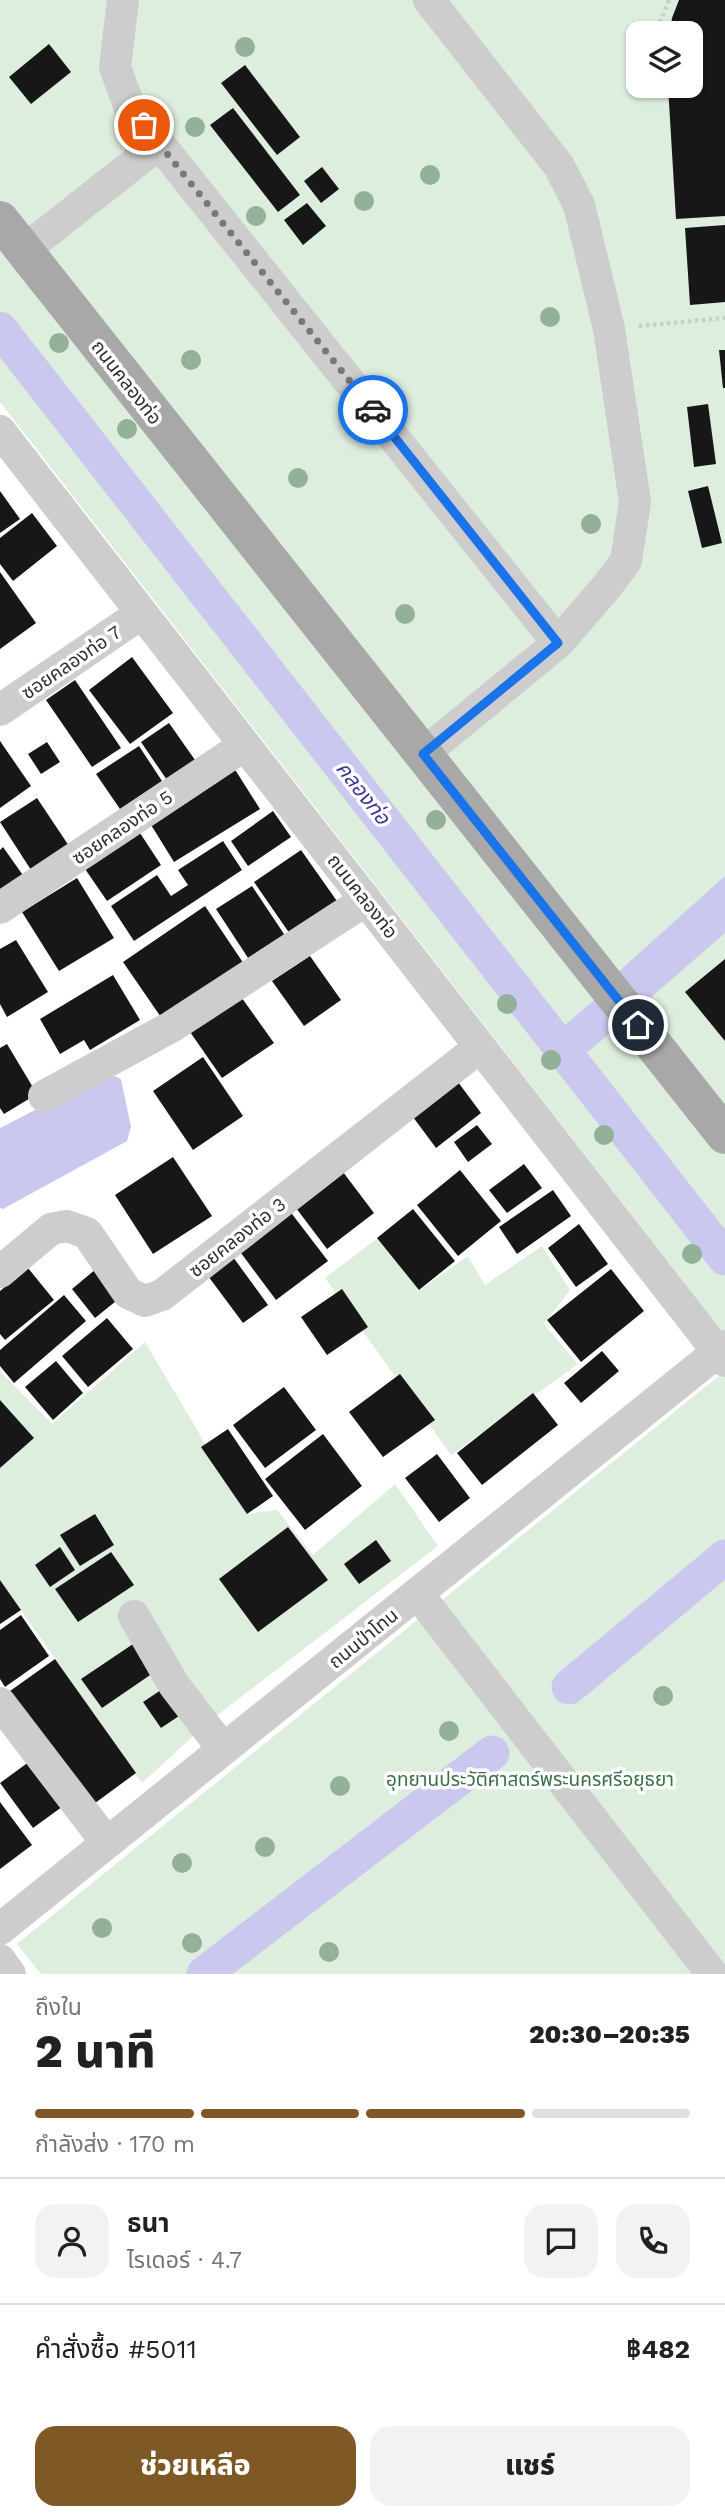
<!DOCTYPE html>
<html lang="th">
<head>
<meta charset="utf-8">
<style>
	:root { --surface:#fff; --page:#f2f2f2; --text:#202124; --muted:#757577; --line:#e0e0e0; --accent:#7e5926 }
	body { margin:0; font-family:"Work Sans","Noto Sans Thai",sans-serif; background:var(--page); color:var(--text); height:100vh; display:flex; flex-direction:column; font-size:26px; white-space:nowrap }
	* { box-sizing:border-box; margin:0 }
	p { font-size:23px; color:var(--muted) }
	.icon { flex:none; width:38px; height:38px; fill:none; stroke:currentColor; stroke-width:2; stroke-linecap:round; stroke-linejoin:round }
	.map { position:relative; height:1974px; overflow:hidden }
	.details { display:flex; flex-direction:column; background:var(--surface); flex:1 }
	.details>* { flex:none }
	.buttons { position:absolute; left:626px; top:21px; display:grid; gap:14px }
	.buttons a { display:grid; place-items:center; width:77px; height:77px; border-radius:14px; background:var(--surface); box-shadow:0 2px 5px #0004; font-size:35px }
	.pin { position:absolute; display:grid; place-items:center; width:60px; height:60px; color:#fff; margin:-30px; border:4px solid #fff; border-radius:50%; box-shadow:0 2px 7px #0007 }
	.courier { position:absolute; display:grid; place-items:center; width:70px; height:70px; margin:-35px; border:5px solid #1a73e8; border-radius:50%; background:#fff; color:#222; box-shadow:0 2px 9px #0007 }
	.overview em { font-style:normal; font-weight:800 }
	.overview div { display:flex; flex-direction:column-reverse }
	.overview { display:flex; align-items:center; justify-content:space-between; height:119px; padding:0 35px }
	h1 { font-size:46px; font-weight:800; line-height:52px }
	.bar { display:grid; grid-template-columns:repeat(4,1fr); gap:10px 7px; align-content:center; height:84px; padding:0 35px }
	.bar i { height:9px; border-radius:5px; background:var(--line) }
	.bar .on { background:var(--accent) }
	.bar p { grid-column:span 4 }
	.line { display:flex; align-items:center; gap:18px; padding:0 35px; border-top:2px solid var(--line) }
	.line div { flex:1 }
	.round { display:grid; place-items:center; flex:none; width:74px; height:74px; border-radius:21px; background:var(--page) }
	.button { display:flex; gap:14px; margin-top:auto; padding:14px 35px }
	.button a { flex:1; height:80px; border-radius:21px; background:var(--accent); color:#fff; font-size:28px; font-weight:800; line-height:80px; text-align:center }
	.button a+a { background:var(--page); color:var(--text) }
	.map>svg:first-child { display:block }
	.green { fill:#ddeedf; fill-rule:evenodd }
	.water { fill:#cac8ee }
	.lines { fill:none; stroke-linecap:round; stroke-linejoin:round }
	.canal { stroke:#cac8ee; stroke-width:35 }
	.building { fill:#171717 }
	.path { stroke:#cdcdcd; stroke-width:4.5; stroke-dasharray:3.5 3.5; stroke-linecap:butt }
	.minor { stroke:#cdcdcd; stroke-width:32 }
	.major { stroke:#a8a8a8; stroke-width:38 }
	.tree { fill:#93b098 }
	.done { stroke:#787878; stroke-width:7; stroke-dasharray:0 12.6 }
	.route { stroke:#1a73e8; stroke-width:9 }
	.labels { text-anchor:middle; stroke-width:7; stroke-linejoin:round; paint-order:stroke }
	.street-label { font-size:19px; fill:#303030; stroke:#fff }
	.park-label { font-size:19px; fill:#3a6f44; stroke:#fff }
	.water-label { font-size:21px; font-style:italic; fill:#3c3898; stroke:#fff }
</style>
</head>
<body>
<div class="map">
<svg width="725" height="1974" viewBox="0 0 725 1974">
	<rect width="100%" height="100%" fill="#fff"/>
	<!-- green -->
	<path class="green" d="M0 0H725V1335L0 402ZM639 33H691V86H639Z
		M382 1235 420 1290 468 1256 485 1285 542 1246 570 1290 544 1324 578 1364 451 1455 325 1278Z
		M145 1342 247 1514 277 1510 313 1555 395 1484 438 1546 211 1720 142 1783 0 1580V1371L52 1424Z
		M725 1371V1974H41L17 1944Z"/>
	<!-- water -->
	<path class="water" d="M725 876V933L640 1007 615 975Z
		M108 1073 121 1079 131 1127 127 1141 3 1209 0 1208V1128Z"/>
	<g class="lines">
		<!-- canal -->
		<path class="canal" d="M0 329 725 1258
			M563 1050 640 984
			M569 1687 725 1557
			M204 1974 492 1753"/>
	</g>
	<!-- building -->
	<path class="building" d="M679 0H725V216L676 219 668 86H691V33H670L672 18Z
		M49 44 71 72 31 104 9 77Z
		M245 65 300 137 277 155 221 83Z
		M233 108 300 195 278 212 210 125Z
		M322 167 339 189 321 203 304 181Z
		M307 203 326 226 303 245 284 220Z
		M725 225V302L690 305 685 228Z
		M719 350H725V388H723Z
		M708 404 716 464 694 467 687 407Z
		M708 486 722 543 702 548 688 491Z
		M0 491 20 519 0 533Z
		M32 513 57 546 13 581 0 564V538Z
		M0 572 36 623 0 649Z
		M132 657 173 713 130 744 89 690Z
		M75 680 121 748 92 767 46 700Z
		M169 723 195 760 167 780 141 742Z
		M0 741 31 786 0 808Z
		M47 742 60 762 41 774 28 754Z
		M139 746 162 781 120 809 96 774Z
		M234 768 260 809 174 862 148 820Z
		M37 798 71 849 33 873 0 822Z
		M273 811 291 837 248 866 231 841Z
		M138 830 161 865 107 901 83 866Z
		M223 841 242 870 134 941 111 906 157 875 171 896 188 885 178 870Z
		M3 847 27 881 0 899V850Z
		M301 850 339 904 292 937 254 882Z
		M77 878 114 938 59 971 22 912Z
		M252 886 288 940 252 964 216 909Z
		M205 906 246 967 165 1023 123 962Z
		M16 940 48 992 7 1017 0 1004V949Z
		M310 956 341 1000 304 1026 272 981Z
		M725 959V1041L685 992Z
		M113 975 140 1020 90 1050 84 1040 60 1054 40 1019Z
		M239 994 274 1043 222 1078 188 1029Z
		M7 1044 37 1094 4 1114 0 1108V1048Z
		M203 1057 243 1116 193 1150 153 1091Z
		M458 1082 481 1113 436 1148 413 1117Z
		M477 1125 492 1144 468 1162 454 1142Z
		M173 1157 212 1216 153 1254 115 1195Z
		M524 1164 542 1188 507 1213 489 1190Z
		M460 1170 501 1221 458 1256 417 1205Z
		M343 1172 374 1213 327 1249 296 1208Z
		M553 1190 571 1216 517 1254 499 1227Z
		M413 1209 455 1261 419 1290 377 1238Z
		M289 1210 328 1261 276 1300 238 1249Z
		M579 1224 608 1264 576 1287 548 1248Z
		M233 1257 268 1305 243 1323 208 1276Z
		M102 1264 126 1293 95 1318 72 1289Z
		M28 1268 54 1300 5 1340 0 1334V1291Z
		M611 1269 644 1311 581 1362 547 1320Z
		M342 1289 368 1327 327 1355 301 1317Z
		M64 1295 86 1321 14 1383 0 1366V1350Z
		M107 1318 133 1349 88 1387 62 1356Z
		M602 1351 619 1371 581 1403 564 1383Z
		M56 1361 83 1393 53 1420 25 1387Z
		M400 1374 435 1420 383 1457 349 1412Z
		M284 1387 316 1430 265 1468 233 1425Z
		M533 1393 558 1425 482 1485 457 1453Z
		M0 1400 34 1438 0 1468Z
		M228 1429 273 1496 247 1514 201 1447Z
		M323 1434 362 1486 305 1530 265 1479Z
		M437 1454 470 1498 439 1522 405 1478Z
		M95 1514 114 1545 80 1566 60 1535Z
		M288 1527 328 1580 258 1632 219 1579Z
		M376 1540 391 1561 359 1584 344 1564Z
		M60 1547 75 1570 50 1587 35 1565Z
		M111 1552 134 1585 78 1622 55 1589Z
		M0 1580 21 1610 0 1624Z
		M21 1615 49 1656 5 1687 0 1679V1630Z
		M136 1642 156 1671 102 1708 81 1679Z
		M55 1659 136 1773 91 1806 10 1691Z
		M167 1686 185 1712 161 1728 143 1702Z
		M37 1756 70 1801 33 1828 0 1783Z
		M0 1802 32 1845 0 1869Z"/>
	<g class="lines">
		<!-- path -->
		<path class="path" d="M669 0 660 23 671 26
			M639 326 725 318"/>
		<!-- minor -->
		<path class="minor" d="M123 0 115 67 129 106 558 643
			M23 251 159 144
			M0 431 725 1361
			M0 710 142 613
			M423 754 558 643 608 585 626 561 635 502 609 329 579 205 559 166 429 0
			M0 908 245 745
			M44 1096 171 1027 366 900
			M0 1272 51 1229 67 1226 87 1233 128 1293 145 1301 162 1295 480 1047
			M418 1594 712 1974
			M134 1616 174 1685 223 1749
			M0 1703 107 1843
			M0 1929 725 1346
			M0 1960 10 1974"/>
		<!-- major -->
		<path class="major" d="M0 220 725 1135"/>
	</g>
	<!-- trees -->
	<g class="tree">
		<circle cx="245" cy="47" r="10"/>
		<circle cx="195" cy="127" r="10"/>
		<circle cx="430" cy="175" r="10"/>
		<circle cx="364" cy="201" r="10"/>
		<circle cx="256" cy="216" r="10"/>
		<circle cx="550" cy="317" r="10"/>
		<circle cx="59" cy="343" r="10"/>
		<circle cx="191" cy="360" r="10"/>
		<circle cx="127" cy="429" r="10"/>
		<circle cx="298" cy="478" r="10"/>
		<circle cx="591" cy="524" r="10"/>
		<circle cx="405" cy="614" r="10"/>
		<circle cx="436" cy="820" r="10"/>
		<circle cx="507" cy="1004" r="10"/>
		<circle cx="551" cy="1060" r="10"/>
		<circle cx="604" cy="1135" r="10"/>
		<circle cx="692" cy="1254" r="10"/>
		<circle cx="663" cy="1696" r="10"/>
		<circle cx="449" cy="1731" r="10"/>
		<circle cx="340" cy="1786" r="10"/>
		<circle cx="265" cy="1847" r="10"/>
		<circle cx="182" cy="1863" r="10"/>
		<circle cx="102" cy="1928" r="10"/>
		<circle cx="192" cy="1943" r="10"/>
		<circle cx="329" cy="1952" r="10"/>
	</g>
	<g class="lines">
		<!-- done -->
		<path class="done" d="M144 125 373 410"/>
		<!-- route -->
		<path class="route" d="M373 410 558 643 423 754 638 1025"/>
	</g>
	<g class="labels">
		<!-- street labels -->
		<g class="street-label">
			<text transform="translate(127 382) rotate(52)" y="7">ถนนคลองท่อ</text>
			<text transform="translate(71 662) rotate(-34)" y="7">ซอยคลองท่อ 7</text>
			<text transform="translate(122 827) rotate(-34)" y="7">ซอยคลองท่อ 5</text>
			<text transform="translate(363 896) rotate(52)" y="7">ถนนคลองท่อ</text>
			<text transform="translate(237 1237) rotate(-38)" y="7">ซอยคลองท่อ 3</text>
			<text transform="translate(363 1638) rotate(-39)" y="7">ถนนป่าโทน</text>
		</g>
		<!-- park labels -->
		<g class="park-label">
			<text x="530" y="1786">อุทยานประวัติศาสตร์พระนครศรีอยุธยา</text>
		</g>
		<!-- water labels -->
		<g class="water-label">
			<text transform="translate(363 793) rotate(52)" y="7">คลองท่อ</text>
		</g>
	</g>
</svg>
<div class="buttons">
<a><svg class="icon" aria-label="layers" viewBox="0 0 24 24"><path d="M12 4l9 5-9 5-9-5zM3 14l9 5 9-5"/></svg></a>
</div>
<div class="pin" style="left:144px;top:125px;background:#ea580c"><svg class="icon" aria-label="bag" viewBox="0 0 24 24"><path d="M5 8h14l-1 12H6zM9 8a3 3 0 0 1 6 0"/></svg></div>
<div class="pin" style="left:638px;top:1025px;background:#1f2937"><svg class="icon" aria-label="home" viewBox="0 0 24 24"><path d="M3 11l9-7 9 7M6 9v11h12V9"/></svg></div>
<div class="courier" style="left:373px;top:410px"><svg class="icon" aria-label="car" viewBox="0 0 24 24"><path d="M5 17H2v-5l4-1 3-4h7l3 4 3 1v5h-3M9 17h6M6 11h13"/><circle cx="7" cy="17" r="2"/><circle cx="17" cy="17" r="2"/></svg></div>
</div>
<section class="details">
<div class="overview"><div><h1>2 นาที</h1><p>ถึงใน</p></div><em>20:30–20:35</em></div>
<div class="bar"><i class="on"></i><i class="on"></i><i class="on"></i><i></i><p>กำลังส่ง · 170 m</p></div>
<div class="line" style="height:126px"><a class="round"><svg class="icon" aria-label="person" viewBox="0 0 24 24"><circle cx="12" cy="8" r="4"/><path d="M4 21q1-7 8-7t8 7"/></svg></a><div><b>ธนา</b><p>ไรเดอร์ · 4.7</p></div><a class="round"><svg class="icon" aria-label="chat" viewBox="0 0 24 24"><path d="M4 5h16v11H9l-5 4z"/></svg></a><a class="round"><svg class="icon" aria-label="phone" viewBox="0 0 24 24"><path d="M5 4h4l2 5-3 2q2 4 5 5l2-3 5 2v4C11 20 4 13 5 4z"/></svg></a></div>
<div class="line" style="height:91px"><div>คำสั่งซื้อ #5011</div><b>฿482</b></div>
<div class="button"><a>ช่วยเหลือ</a><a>แชร์</a></div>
</section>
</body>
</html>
